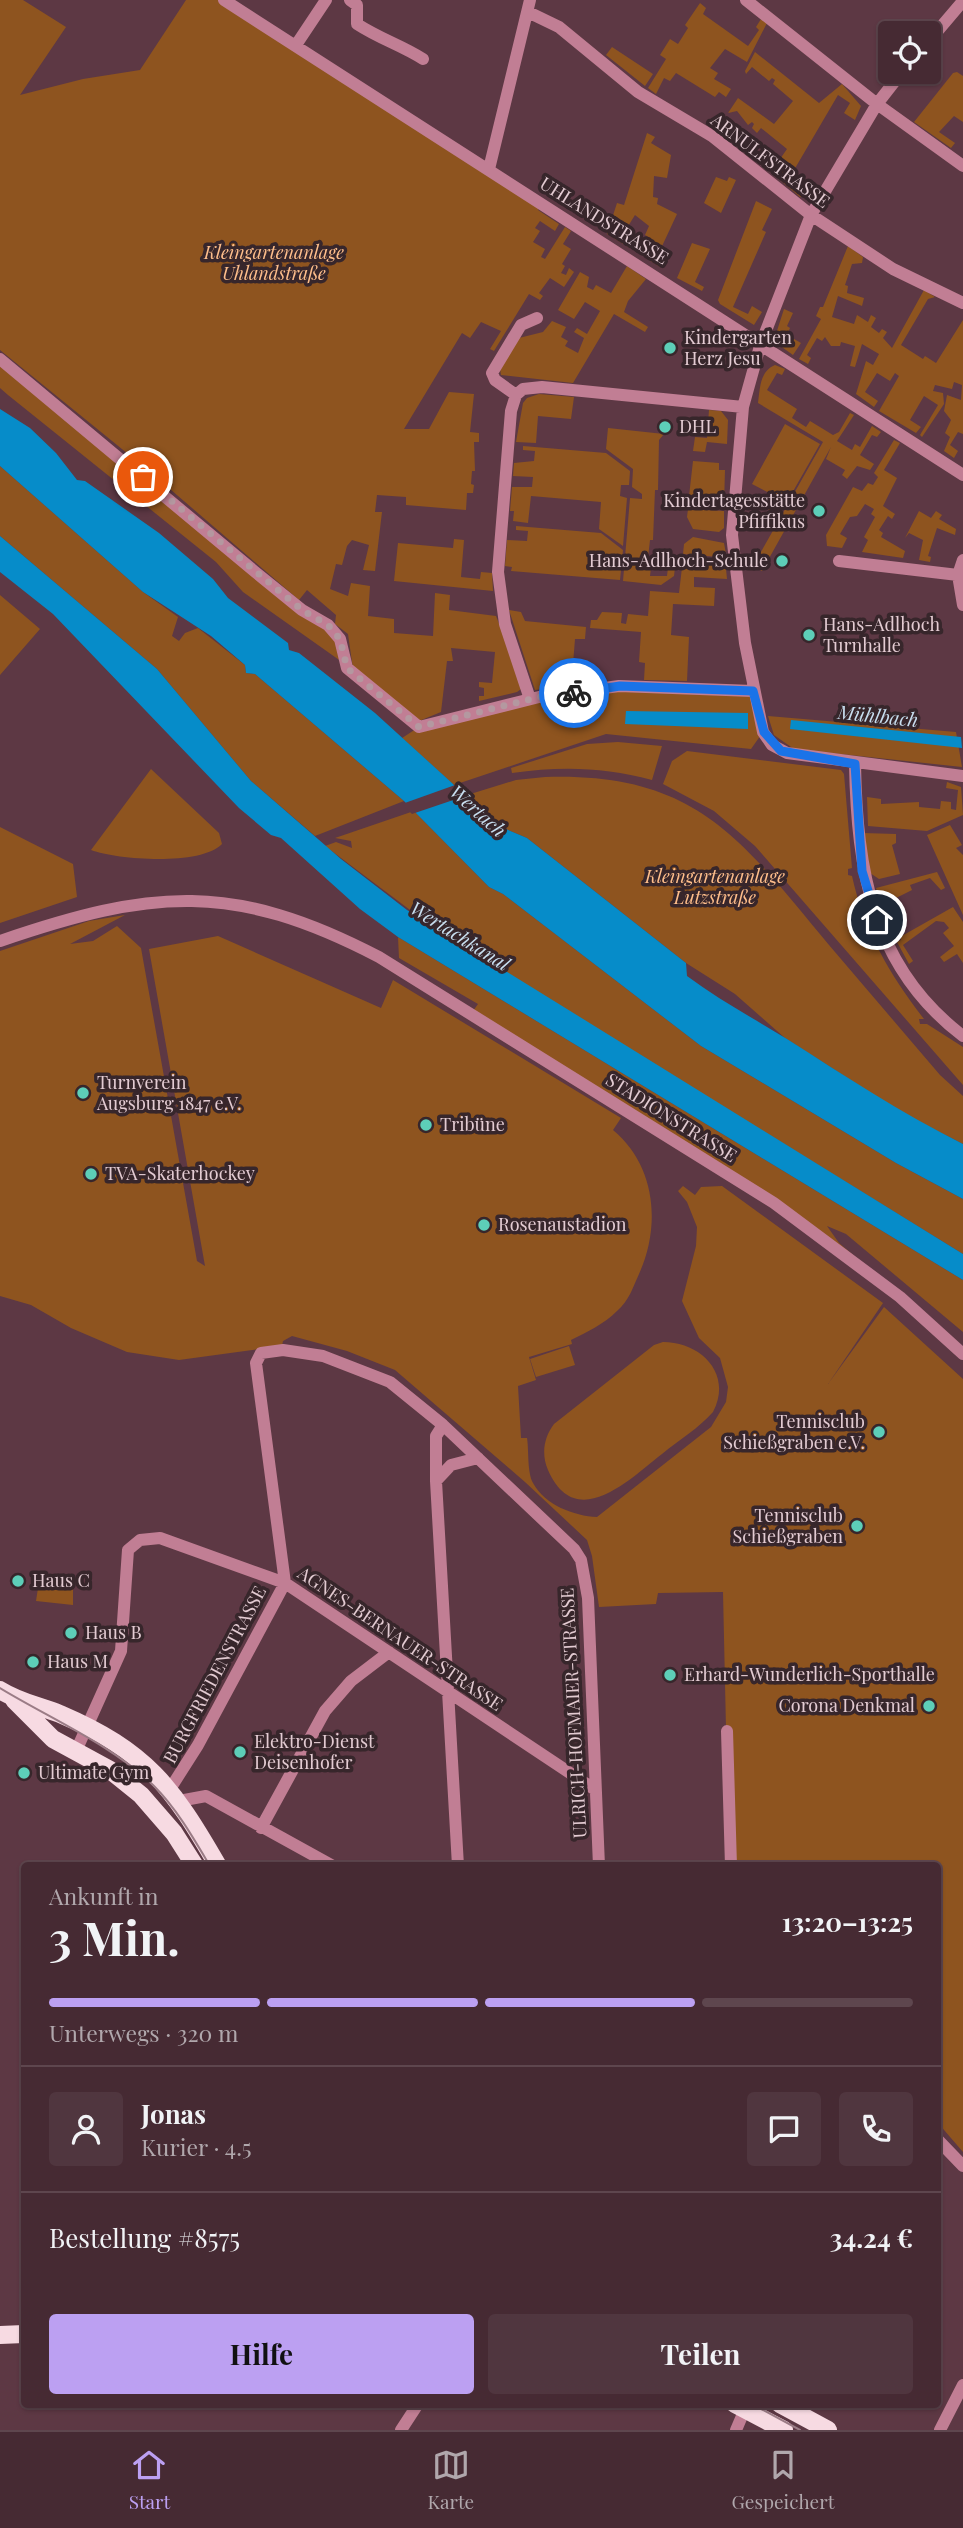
<!DOCTYPE html>
<html lang="de">
<head>
<meta charset="utf-8">
<style>
	:root { --surface:#462a33; --page:#50363f; --text:#f1f3f6; --muted:#b0a7ac; --line:#5e464e; --accent:#bca0f2 }
	body { margin:0; font-family:"Playfair Display",serif; background:var(--page); color:var(--text); height:100vh; display:flex; flex-direction:column; font-size:26px; white-space:nowrap }
	* { box-sizing:border-box; margin:0 }
	p { font-size:23px; color:var(--muted) }
	.icon { flex:none; width:38px; height:38px; fill:none; stroke:currentColor; stroke-width:2; stroke-linecap:round; stroke-linejoin:round }
	.map { position:relative; flex:1; overflow:hidden }
	.sheet { position:absolute; left:21px; top:1862px; width:920px; height:546px; display:flex; flex-direction:column; background:var(--surface); border-radius:7px; box-shadow:0 2px 5px #0004,0 0 0 2px var(--line) }
	.sheet>* { flex:none }
	.tools { position:absolute; left:878px; top:21px; display:grid; gap:14px }
	.tools a { display:grid; place-items:center; width:63px; height:63px; border-radius:7px; background:var(--surface); box-shadow:0 2px 5px #0004,0 0 0 2px var(--line); font-size:35px }
	.pin { position:absolute; display:grid; place-items:center; width:60px; height:60px; color:#fff; margin:-30px; border:4px solid #fff; border-radius:50%; box-shadow:0 2px 7px #0007 }
	.courier { position:absolute; display:grid; place-items:center; width:70px; height:70px; margin:-35px; border:5px solid #1a73e8; border-radius:50%; background:#fff; color:#222; box-shadow:0 2px 9px #0007 }
	.overview em { font-style:normal; font-weight:700 }
	.overview div { display:flex; flex-direction:column-reverse }
	.overview { display:flex; align-items:center; justify-content:space-between; height:119px; padding:0 28px }
	h1 { font-size:46px; font-weight:700; line-height:52px }
	.bar { display:grid; grid-template-columns:repeat(4,1fr); gap:10px 7px; align-content:center; height:84px; padding:0 28px }
	.bar i { height:9px; border-radius:5px; background:var(--line) }
	.bar .on { background:var(--accent) }
	.bar p { grid-column:span 4 }
	.line { display:flex; align-items:center; gap:18px; padding:0 28px; border-top:2px solid var(--line) }
	.line div { flex:1 }
	.round { display:grid; place-items:center; flex:none; width:74px; height:74px; border-radius:7px; background:var(--page) }
	.action { display:flex; gap:14px; margin-top:auto; padding:14px 28px }
	.action a { flex:1; height:80px; border-radius:7px; background:var(--accent); color:#111; font-size:28px; font-weight:700; line-height:80px; text-align:center }
	.action a+a { background:var(--page); color:var(--text) }
	.tab-bar { display:flex; justify-content:space-around; align-items:center; height:98px; border-top:2px solid var(--line); background:var(--surface); font-size:19px; color:var(--muted) }
	.tab-bar a { display:grid; justify-items:center; gap:4px }
	.tab-bar .on { color:var(--accent) }
	.map>svg:first-child { display:block }
	.green { fill:#8e541f }
	.water { fill:#068cc9 }
	.pier { fill:#5d3844 }
	.lines { fill:none; stroke-linecap:round; stroke-linejoin:round }
	.minor { stroke:#c17e94; stroke-width:12 }
	.major { stroke:#f7dae2; stroke-width:18 }
	.tram { stroke:#9b7c86; stroke-width:2 }
	.done { stroke:#b498a0; stroke-width:7; stroke-dasharray:0 12.6 }
	.route { stroke:#1a73e8; stroke-width:9 }
	.poi-dot { fill:#5dceb8; stroke:#37262b; stroke-width:2.5 }
	.labels { text-anchor:middle; stroke-width:7; stroke-linejoin:round; paint-order:stroke }
	.street-label { font-size:18px; fill:#e3cbd2; stroke:#37262b }
	.park-label { font-size:18px; font-style:italic; fill:#febe8b; stroke:#37262b }
	.poi-label { font-size:18px; fill:#e3cbd2; stroke:#37262b; text-anchor:start }
	.water-label { font-size:19px; font-style:italic; fill:#c8deef; stroke:#37262b }
</style>
</head>
<body>
<div class="map">
<svg width="963" height="2430" viewBox="0 0 963 2430">
	<rect width="100%" height="100%" fill="#5d3844"/>
	<!-- green -->
	<path class="green" d="M0 0H23L66 27 20 95 83 79 140 70 186 0H224L542 202 538 210 559 224 555 231 540 221 535 228 540 231 533 242 545 249 541 257 545 259 565 227 571 231 563 244 571 249 562 264 565 266 561 273 566 275 569 268 574 272 564 287 550 278 539 293 543 296 540 300 529 294 494 351 490 349 501 331 481 322 470 338 462 333 404 429H429L449 392 474 394 470 432 479 433V442H474L475 471H472L471 484 474 485 473 493H467L466 510 406 505V497L377 495 375 512H382L375 571 363 570 369 545 352 540 347 546 342 565 336 564 330 589 348 596 351 583 370 586 368 616 394 619V633L433 636 435 593 450 595 449 610 496 616 521 679V689L517 692 479 701V696H484V688L479 687V682L492 683 495 652 451 648 453 661H447L441 712 419 721 353 669 348 634 335 624 336 615 307 590 299 600 149 471 0 350Z
		M700 3 706 8 703 14 748 46 759 30 756 27 761 19 767 23 747 62 725 49 710 68 718 73 714 79 731 89 726 97 719 92 715 97 676 73 670 81 664 78 656 94 648 88 666 59 660 55 670 39 678 44 688 28 685 25Z
		M612 47 653 74 645 86 606 55Z
		M755 52 819 103 842 84 861 106 855 120 844 113 850 103 838 95 787 182 800 190 806 181 816 187 808 197H800L771 172 787 149 761 128 757 133 752 128 754 124 752 122 748 125 737 111 728 113 738 98 774 124 793 101 773 84 775 80 772 78 769 81 752 67 746 74 745 71Z
		M957 72 963 76V122L954 116 939 132 955 143 951 148 914 122 953 73Z
		M647 133 655 137 651 143 671 155 667 178 654 176 653 197 658 198 657 204 677 214 657 257 663 260 660 267 646 258 650 238 645 235 649 226 635 215 622 236 633 243 630 248 607 234 617 203 624 205Z
		M716 177 727 181 729 177 736 180 721 213 704 203Z
		M756 201 772 209 762 230 766 232 733 307 748 314 752 306 762 312 754 325 720 304 718 300Z
		M692 243 710 249 695 282 704 287 702 291 677 278Z
		M848 246 863 257 862 263 852 264 845 285 848 286 847 293 864 298 862 306 838 296 832 317 854 324 857 315 868 322 871 315 876 318 871 327 879 333 882 329 887 332 883 338 892 348 924 290 935 297 928 299 901 345 923 359 925 356 936 363 963 320V434L958 432 950 445 958 451 954 458 944 451 950 437 945 433 951 420 944 411 947 395 961 400 962 385 954 382 952 389 935 385 933 391 943 393 944 404 922 437 920 435 938 405 924 396 910 420 921 427 916 433 879 411 899 376 895 373 890 381 877 373 865 392 878 401 874 407 856 394 866 361 873 365 879 354 862 344 855 367 850 366 855 346 841 342 840 346H831L825 337 822 341 817 338 807 355 811 358 808 364 799 359 821 319 816 316 820 307H823Z
		M627 266 646 279 628 301 624 312 648 327 645 332 614 314 573 383 501 375 500 369 519 338 543 332 552 321 566 327 561 337 568 341 565 346 578 353 584 338 574 332 577 328 587 334 600 311 585 302 574 319 558 310 580 272 589 277 587 287 593 290 596 285 611 293Z
		M784 309 793 313 787 326 790 328 787 335 801 343 793 355 779 345 775 337Z
		M0 363 335 637 342 662 243 592 216 562 8 395 0 388Z
		M775 365 785 369 782 375 777 373 767 390 797 409 792 418 806 427 810 421 833 435 839 432 850 413 854 415 837 441 852 450 855 444 860 447 872 426 881 432 877 437 872 435 860 455 874 464 870 470 857 466 847 479 842 475 845 470 826 459 831 447 762 571 753 566 823 442 758 403C760 388 760 371 775 365Z
		M539 394 574 397 571 419 538 416 536 443 516 442 523 403 527 398Z
		M709 410 721 411 728 420 727 444 707 442 705 452 693 451 695 437 707 438Z
		M785 424 820 444 779 516 768 509 775 496 752 484Z
		M608 428 664 434 659 440 658 490H655L653 540H650L647 567 651 568 650 576H667L669 559H676L674 576 661 585 623 581 630 498 642 499V494L632 487 633 469 606 449Z
		M894 440 900 443 884 470 897 478 883 506 895 514 892 519 888 516 879 530 883 533 881 537 905 551 903 558 862 552 868 540 864 537 875 517 871 514 874 509 865 504 857 516 850 517 840 534 847 538 842 548 827 546 826 535 853 487 862 491 868 483 873 485 878 477 874 473Z
		M523 446 606 453 630 471 629 485H621L620 496 627 498 623 546 599 529 601 502 531 496 528 523 513 521 514 511H510L512 487H532L533 477 513 476 514 463 534 461 535 451 523 450Z
		M693 461 719 463V470H725L724 505H688Z
		M0 466 143 592 178 617 172 636 179 641 185 633 198 628 245 665 246 673 255 674 404 801 315 836 251 781 157 669 0 536Z
		M688 509 724 511V528L719 532 693 529 687 517Z
		M919 511 931 518 936 511 942 515 939 519 956 529 955 535 937 528 928 556 931 557 930 562 919 560 923 540 909 533 905 538Z
		M516 526 601 533 623 550 620 580 511 571 512 567 505 566 507 540 527 541 528 531 516 530Z
		M693 537 724 543 726 554 719 553V557L683 554 684 544Z
		M454 539 464 540 461 577 480 579 481 572 492 573 493 591 394 581 398 543 453 548Z
		M683 559 719 563 720 568 726 569 727 579 694 577V587L715 588 714 606 673 604 671 635 689 637 687 681 644 680 645 663 639 662 641 632 590 628 591 620H597L602 612 622 613 621 623 626 624 628 614 648 616 650 591 679 593Z
		M0 595 40 629 0 675Z
		M509 610 521 612 525 621 586 627 585 639H575L572 677 582 678 583 684 535 690Z
		M585 691H753L763 732 751 749 606 734 454 785 402 738 419 727Z
		M768 716 956 732 962 767 794 749 774 735Z
		M618 742 662 746 652 780C604 767 561 766 512 773L511 768 587 744Z
		M687 751 841 770 844 774 852 868 848 869V875L852 876C864 931 890 975 924 1019H919L920 1024H927L963 1047V1085L755 846 714 811 663 784 672 761Z
		M151 769 219 833 222 844C201 866 118 860 91 850Z
		M545 777C696 772 741 839 829 945 866 988 903 1032 940 1075L963 1096V1144L902 1113 785 1038 735 994 686 963 527 838 489 822 464 796 516 780Z
		M947 782 961 787 963 815 927 831 868 826 867 797 881 799V804L919 802V807L940 809 941 801 951 802V809L956 810 958 790 946 788Z
		M414 811 489 887 503 894 701 1046 896 1163 963 1199V1254L442 934 325 846 336 842 352 848 351 841 335 838Z
		M950 825 962 845 956 848 963 855V915L927 835Z
		M0 827 73 864 77 897 0 923Z
		M863 833 896 834V843L892 845 900 874 879 879 867 871Z
		M937 872 945 888 941 890 930 878 910 885 912 890 886 903 894 922 889 925 876 888Z
		M953 907 963 922V963L957 954 944 962 940 957 954 946 943 933 949 928 944 922 936 921 903 945 913 961 909 964 897 942 901 940 900 937Z
		M125 915 70 944 93 941 117 926 141 948 197 1261 205 1266 149 949 218 936 381 1008 393 980 621 1118 613 1130C656 1166 661 1225 639 1274 633 1287 629 1301 617 1311 604 1324 587 1332 571 1340L572 1344 529 1357 536 1380 518 1386 521 1438H527C529 1450 527 1472 533 1483 545 1505 574 1516 597 1517L711 1427 726 1402 728 1387 720 1358 699 1338 682 1301 696 1246 697 1227 687 1202 678 1191 683 1186 695 1195 701 1187 722 1186 883 1303 828 1384 884 1307 963 1379V2152L938 2123V1866L729 1865 723 1592 658 1593 656 1604 599 1607 592 1556 587 1540 525 1482 395 1370 347 1351 292 1336 283 1341 282 1346 179 1360 127 1352 71 1328 31 1305 0 1296V951L89 921Z
		M398 937 963 1280V1332L846 1234 827 1226 839 1243 867 1267 471 1014 478 1004 399 958Z
		M663 1342C701 1342 733 1374 713 1412 699 1428 679 1440 662 1454 631 1478 576 1534 548 1470 541 1454 544 1437 554 1424L654 1345Z
		M569 1346 575 1365 536 1377 530 1359Z
		M40 1575H73V1605L36 1601Z"/>
	<!-- water -->
	<path class="water" d="M0 409 30 428 56 453 77 480 85 481 159 533 213 579 228 598 288 643 289 650 299 653 375 713 452 783 489 822 527 838 686 963 687 976C719 1000 753 1018 787 1039 845 1076 901 1113 963 1144V1199L896 1163 701 1046 503 894 489 887 404 801 255 674 246 673 245 665 211 636 143 592 0 466Z
		M0 536 157 669 251 781 341 859 407 910 963 1254V1280L398 937 360 909 281 838 271 835 239 808 53 614 0 572Z
		M626 711 748 713V729L625 724Z
		M791 720 961 737 962 748 790 729Z"/>
	<!-- pier -->
	<path class="pier" d="M458 784 468 795 412 814 402 804Z"/>
	<g class="lines">
		<!-- minor -->
		<path class="minor" d="M224 0 963 475
			M350 0 357 5V24C380 39 401 45 423 59
			M746 0 877 104 963 166
			M528 12 559 27 638 92 712 136 811 215 893 269 963 303
			M929 41 963 1
			M296 45 326 0
			M902 72 877 104 811 215 760 346 743 407 732 535 745 643 763 732 772 745 787 753 963 776
			M489 169 530 0
			M537 318 521 325 492 373 495 380 516 395 523 389 542 387 743 407
			M0 359 254 571 302 610 328 625 340 639 347 668 419 727 539 697 619 686 753 691
			M516 395 511 411 498 572 505 624 530 699
			M963 560 958 575 963 605
			M839 561 958 575
			M855 764C857 870 872 967 963 1036
			M0 941C152 889 233 881 379 957L774 1203 900 1297 963 1354
			M443 1425 436 1436V1481L458 1866
			M436 1481 451 1465 478 1458
			M727 1731 731 1866
			M76 1751 121 1651 128 1550 140 1540 160 1538 285 1583 594 1789
			M170 1789 198 1745 285 1583 256 1363 261 1353 283 1350 323 1356 390 1382 443 1425 574 1549 581 1560 588 1598 599 1866
			M179 1801 206 1796 333 1866
			M261 1828 325 1711 351 1681 389 1652
			M938 2140 963 2166
			M401 2430 418 2404
			M736 2430 745 2409
			M940 2430 963 2385"/>
		<!-- major -->
		<path class="major" d="M0 1690C19 1702 40 1706 60 1714 146 1751 172 1786 218 1866
			M14 1700 53 1739 110 1770 141 1795 174 1833 195 1866
			M0 2335 24 2334
			M735 2404 784 2430
			M780 2404 828 2430"/>
		<!-- tram -->
		<path class="tram" d="M0 1688C51 1719 111 1744 154 1786 177 1809 194 1839 210 1866
			M752 2404 800 2430"/>
	</g>
	<g class="lines">
		<!-- done -->
		<path class="done" d="M143 477 302 610 328 625 340 639 347 668 419 727 539 697 574 693"/>
		<!-- route -->
		<path class="route" d="M574 693 620 686 753 691 764 732 781 751 855 764 862 871 877 920"/>
	</g>
	<!-- markers -->
	<g class="poi-dot">
		<circle cx="670" cy="348" r="7"/>
		<circle cx="665" cy="427" r="7"/>
		<circle cx="819" cy="511" r="7"/>
		<circle cx="782" cy="561" r="7"/>
		<circle cx="809" cy="635" r="7"/>
		<circle cx="83" cy="1093" r="7"/>
		<circle cx="426" cy="1125" r="7"/>
		<circle cx="91" cy="1174" r="7"/>
		<circle cx="484" cy="1225" r="7"/>
		<circle cx="879" cy="1432" r="7"/>
		<circle cx="857" cy="1526" r="7"/>
		<circle cx="18" cy="1581" r="7"/>
		<circle cx="71" cy="1633" r="7"/>
		<circle cx="33" cy="1662" r="7"/>
		<circle cx="670" cy="1675" r="7"/>
		<circle cx="929" cy="1706" r="7"/>
		<circle cx="240" cy="1752" r="7"/>
		<circle cx="24" cy="1773" r="7"/>
	</g>
	<g class="labels">
		<!-- street labels -->
		<g class="street-label">
			<text transform="translate(770 161) rotate(37)" y="6">ARNULFSTRASSE</text>
			<text transform="translate(604 221) rotate(32)" y="6">UHLANDSTRASSE</text>
			<text transform="translate(671 1118) rotate(32)" y="6">STADIONSTRASSE</text>
			<text transform="translate(400 1639) rotate(34)" y="6">AGNES-BERNAUER-STRASSE</text>
			<text transform="translate(215 1675) rotate(-62)" y="6">BURGFRIEDENSTRASSE</text>
			<text transform="translate(574 1713) rotate(-93)" y="6">ULRICH-HOFMAIER-STRASSE</text>
		</g>
		<!-- park labels -->
		<g class="park-label">
			<text x="274" y="259">Kleingartenanlage<tspan x="274" dy="21">Uhlandstraße</tspan></text>
			<text x="715" y="883">Kleingartenanlage<tspan x="715" dy="21">Lutzstraße</tspan></text>
		</g>
		<!-- poi labels -->
		<g class="poi-label">
			<text x="684" y="344">Kindergarten<tspan x="684" dy="21">Herz Jesu</tspan></text>
			<text x="679" y="433">DHL</text>
			<text x="805" y="507" text-anchor="end">Kindertagesstätte<tspan x="805" dy="21">Pfiffikus</tspan></text>
			<text x="768" y="567" text-anchor="end">Hans-Adlhoch-Schule</text>
			<text x="823" y="631">Hans-Adlhoch<tspan x="823" dy="21">Turnhalle</tspan></text>
			<text x="97" y="1089">Turnverein<tspan x="97" dy="21">Augsburg 1847 e.V.</tspan></text>
			<text x="440" y="1131">Tribüne</text>
			<text x="105" y="1180">TVA-Skaterhockey</text>
			<text x="498" y="1231">Rosenaustadion</text>
			<text x="865" y="1428" text-anchor="end">Tennisclub<tspan x="865" dy="21">Schießgraben e.V.</tspan></text>
			<text x="843" y="1522" text-anchor="end">Tennisclub<tspan x="843" dy="21">Schießgraben</tspan></text>
			<text x="32" y="1587">Haus C</text>
			<text x="85" y="1639">Haus B</text>
			<text x="47" y="1668">Haus M</text>
			<text x="684" y="1681">Erhard-Wunderlich-Sporthalle</text>
			<text x="915" y="1712" text-anchor="end">Corona Denkmal</text>
			<text x="254" y="1748">Elektro-Dienst<tspan x="254" dy="21">Deisenhofer</tspan></text>
			<text x="38" y="1779">Ultimate Gym</text>
		</g>
		<!-- water labels -->
		<g class="water-label">
			<text transform="translate(878 716) rotate(6)" y="7">Mühlbach</text>
			<text transform="translate(478 811) rotate(42)" y="7">Wertach</text>
			<text transform="translate(460 936) rotate(32)" y="7">Wertachkanal</text>
		</g>
	</g>
</svg>
<div class="tools">
<a><svg class="icon" aria-label="locate" viewBox="0 0 24 24"><circle cx="12" cy="12" r="6"/><path d="M12 2v4M12 18v4M2 12h4M18 12h4"/></svg></a>
</div>
<div class="pin" style="left:143px;top:477px;background:#ea580c"><svg class="icon" aria-label="bag" viewBox="0 0 24 24"><path d="M5 8h14l-1 12H6zM9 8a3 3 0 0 1 6 0"/></svg></div>
<div class="pin" style="left:877px;top:920px;background:#1f2937"><svg class="icon" aria-label="home" viewBox="0 0 24 24"><path d="M3 11l9-7 9 7M6 9v11h12V9"/></svg></div>
<div class="courier" style="left:574px;top:693px"><svg class="icon" aria-label="bike" viewBox="0 0 24 24"><circle cx="6" cy="16" r="4"/><circle cx="18" cy="16" r="4"/><path d="M6 16l4-8h5l3 8M10 8l3 8H6M13 5h3"/></svg></div>
<section class="sheet">
<div class="overview"><div><h1>3 Min.</h1><p>Ankunft in</p></div><em>13:20–13:25</em></div>
<div class="bar"><i class="on"></i><i class="on"></i><i class="on"></i><i></i><p>Unterwegs · 320 m</p></div>
<div class="line" style="height:126px"><a class="round"><svg class="icon" aria-label="person" viewBox="0 0 24 24"><circle cx="12" cy="8" r="4"/><path d="M4 21q1-7 8-7t8 7"/></svg></a><div><b>Jonas</b><p>Kurier · 4.5</p></div><a class="round"><svg class="icon" aria-label="chat" viewBox="0 0 24 24"><path d="M4 5h16v11H9l-5 4z"/></svg></a><a class="round"><svg class="icon" aria-label="phone" viewBox="0 0 24 24"><path d="M5 4h4l2 5-3 2q2 4 5 5l2-3 5 2v4C11 20 4 13 5 4z"/></svg></a></div>
<div class="line" style="height:91px"><div>Bestellung #8575</div><b>34.24 €</b></div>
<div class="action"><a>Hilfe</a><a>Teilen</a></div>
</section>
</div>
<nav class="tab-bar">
<a class="on"><svg class="icon" aria-label="home" viewBox="0 0 24 24"><path d="M3 11l9-7 9 7M6 9v11h12V9"/></svg>Start</a>
<a><svg class="icon" aria-label="map" viewBox="0 0 24 24"><path d="M3 6l6-2 6 2 6-2v14l-6 2-6-2-6 2zM9 4v14M15 6v14"/></svg>Karte</a>
<a><svg class="icon" aria-label="saved" viewBox="0 0 24 24"><path d="M7 4h10v16l-5-4-5 4z"/></svg>Gespeichert</a>
</nav>
</body>
</html>
